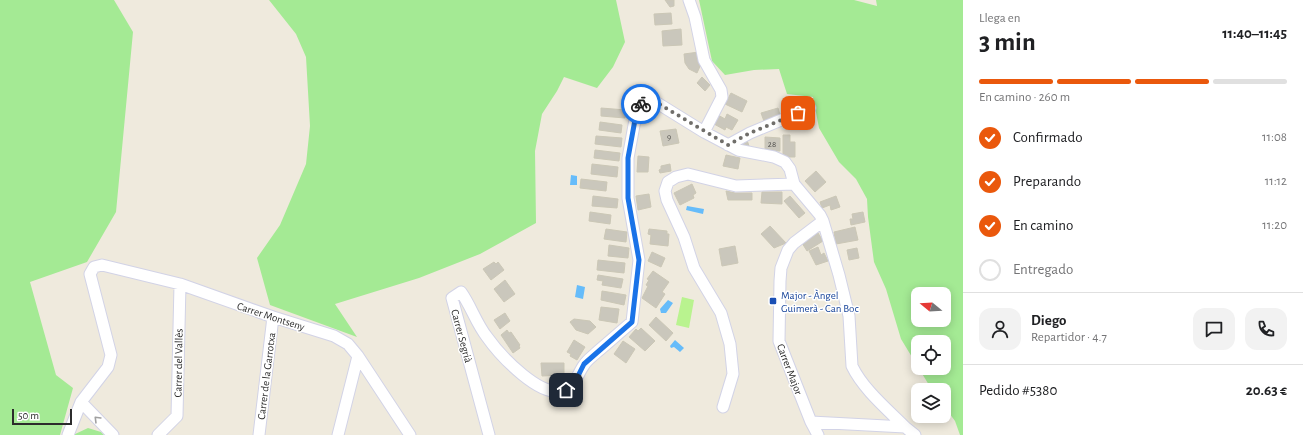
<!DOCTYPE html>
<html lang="es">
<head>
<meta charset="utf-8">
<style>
	:root { --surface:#fff; --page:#f2f2f2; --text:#202124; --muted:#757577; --line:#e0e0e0; --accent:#ea580c }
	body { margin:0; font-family:"Alegreya Sans",sans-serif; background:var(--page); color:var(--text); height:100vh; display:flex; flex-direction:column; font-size:15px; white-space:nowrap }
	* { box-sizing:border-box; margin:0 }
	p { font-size:13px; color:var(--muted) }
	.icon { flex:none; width:22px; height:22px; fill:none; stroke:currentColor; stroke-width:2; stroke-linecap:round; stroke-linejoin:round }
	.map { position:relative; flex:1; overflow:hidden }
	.panel { display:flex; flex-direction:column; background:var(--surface); width:340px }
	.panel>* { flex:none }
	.needle { width:26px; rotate:288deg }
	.tools { position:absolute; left:911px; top:287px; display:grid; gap:8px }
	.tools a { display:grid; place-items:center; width:40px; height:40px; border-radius:8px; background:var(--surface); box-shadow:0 2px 10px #0003; font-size:20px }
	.scale { position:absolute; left:12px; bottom:10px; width:60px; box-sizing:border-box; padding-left:4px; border:2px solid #2c2c2c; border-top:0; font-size:11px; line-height:14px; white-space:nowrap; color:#2c2c2c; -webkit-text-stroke:3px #fff; paint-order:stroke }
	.pin { position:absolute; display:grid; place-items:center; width:34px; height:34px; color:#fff; margin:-17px; border-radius:8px; box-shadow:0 2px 6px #0006 }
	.courier { position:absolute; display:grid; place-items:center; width:40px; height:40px; margin:-20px; border:3px solid #1a73e8; border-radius:50%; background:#fff; color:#222; box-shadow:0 1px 5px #0007 }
	.headline em { font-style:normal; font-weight:700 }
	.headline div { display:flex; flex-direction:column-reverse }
	.headline { display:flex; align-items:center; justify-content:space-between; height:68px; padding:0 16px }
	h1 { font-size:26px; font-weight:700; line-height:30px }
	.bar { display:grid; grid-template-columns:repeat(4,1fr); gap:6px 4px; align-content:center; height:48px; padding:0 16px }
	.bar i { height:5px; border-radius:3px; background:var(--line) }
	.bar .selected { background:var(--accent) }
	.bar p { grid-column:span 4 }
	.line { display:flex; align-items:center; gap:10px; padding:0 16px; border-top:1px solid var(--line) }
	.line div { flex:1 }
	.round { display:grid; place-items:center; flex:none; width:42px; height:42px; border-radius:12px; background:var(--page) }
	ol { padding:0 16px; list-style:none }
	li { display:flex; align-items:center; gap:12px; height:44px }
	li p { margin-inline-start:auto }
	li .icon { padding:4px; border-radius:50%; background:var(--accent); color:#fff; stroke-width:4 }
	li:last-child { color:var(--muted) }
	li i { width:22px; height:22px; border:2px solid var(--line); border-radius:50% }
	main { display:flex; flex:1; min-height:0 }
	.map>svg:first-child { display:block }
	.green { fill:#a4ea94; fill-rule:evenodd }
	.pitch { fill:#b9f38f }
	.water { fill:#66bcfa }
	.building { fill:#cac7bc; stroke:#cbc7b6 }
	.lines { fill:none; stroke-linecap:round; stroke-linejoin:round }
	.minor-casing { stroke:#d2d3e6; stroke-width:13 }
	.minor { stroke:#fff; stroke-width:11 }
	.oneway { stroke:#a0a0a0 }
	.done { stroke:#706e6a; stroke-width:4; stroke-dasharray:0 7.2 }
	.route { stroke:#1a73e8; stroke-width:5 }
	.transit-dot { fill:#1a4fb4; stroke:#fff; stroke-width:1.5 }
	.labels { text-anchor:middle; stroke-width:3; stroke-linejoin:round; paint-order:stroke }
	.number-label { font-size:9px; fill:#545350 }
	.transit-label { font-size:11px; fill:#164399; stroke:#fff; text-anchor:start }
	.street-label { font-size:11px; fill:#2c2c2c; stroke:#fff }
</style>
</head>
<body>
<main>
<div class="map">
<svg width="963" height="435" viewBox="0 0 963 435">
	<rect width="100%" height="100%" fill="#efeadd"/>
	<!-- green -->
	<path class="green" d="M0 0H114L133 32 116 212 87 262 30 282 56 375 73 388 60 435H0Z
		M269 0H616L625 42 613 67 597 88 564 77 557 91 542 114 535 151 536 223 480 254 419 278 335 304 357 337 270 305 257 258 280 225 306 164 310 126 306 57 296 34Z
		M699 0H854L877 6 876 0H963V435H960L955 421 944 406V390H932L901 339 886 289 874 262 868 217 867 199 856 179 839 162 819 128 813 97 787 94 779 69 754 70 725 75 712 61ZM918 294H944V320H918ZM918 342H944V368H918Z
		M88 428 101 432 104 435H73Z"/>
	<!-- pitch -->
	<path class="pitch" d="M682 297 694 300 689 328 676 325Z"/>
	<!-- water -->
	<path class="water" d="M571 175 577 176V185H570Z
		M687 206 704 209 703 214 686 210Z
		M577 285 585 287 583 299 575 297Z
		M668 300 673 303 666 313H661L660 309Z
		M675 340 684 348 680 352 674 347 671 348 670 346Z"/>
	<!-- building -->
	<path class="building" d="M665 0H674V6L670 7Z
		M671 13 672 24 655 25 654 14Z
		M681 29 682 45 663 46 662 31Z
		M699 52 701 64 697 73 689 69 685 63 684 54Z
		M702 77 710 85 705 91 697 83Z
		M731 93 747 101 742 112 725 104Z
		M601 108 626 110 625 118 601 116Z
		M778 108 781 119 765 124 761 113Z
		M727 114 738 120 732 130 726 127 725 130 714 124 718 115 725 119Z
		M600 122 622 125 621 133 599 130Z
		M676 129 679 143 663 146 660 131Z
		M783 135H790V142H795V157H783Z
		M596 136 622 138 621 147 595 144Z
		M765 137 780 138V151H765Z
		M747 140 749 146 742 148 741 142Z
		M595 150 620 153 619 161 594 158Z
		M726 155 740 158 738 169 723 166Z
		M638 156 649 157 648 172H637Z
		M592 164 618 167 617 177 591 174Z
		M670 164 671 171 660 173 659 170 661 169V166Z
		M816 171 826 182 815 192 805 181Z
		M581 179 607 182 606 191 580 188Z
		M692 184 696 193 693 195 694 198 680 205 674 193Z
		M726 191 735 193H752V200H728Z
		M762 192H782V204L761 203Z
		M649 194 651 207 638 210 636 196Z
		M593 196 618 199 617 208 592 206Z
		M790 196 805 213 799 218 784 201Z
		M836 196 840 207 831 210 830 205 822 208 820 202Z
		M590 212 611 215 610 224 589 221Z
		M863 212 865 222 851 225 850 219H853L852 214Z
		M770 226 786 243 774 248 761 234Z
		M855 227 858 240 836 244 834 232Z
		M606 229 627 232 626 242 604 239Z
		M649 229 667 231V234H669L668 246 650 244 651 235 648 234Z
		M818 233 823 241 807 251 802 243Z
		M609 245 629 248 628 258 608 256Z
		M735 246 738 263 722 266 719 249Z
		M818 247 821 255 824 253 828 261 816 265 809 251Z
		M857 248 859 258 849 260 847 250Z
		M652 252 665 258 661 267 648 261Z
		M598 260 625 263 624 273 597 270Z
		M494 262 496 264 498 262 504 270 491 280 483 269Z
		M653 271 669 282 662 292 665 294 656 308 642 298 648 286 646 285 649 280 647 279Z
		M598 275 623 279 621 288 602 285 603 281 597 280Z
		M505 280 515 294 504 302 494 289Z
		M602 291 626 295 624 305 601 300Z
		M601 307 619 309 617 323 599 320Z
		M505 313 510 321 500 329 494 320Z
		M656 317 673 333 666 341 649 325Z
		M574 319 590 321 596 327 588 334 576 330 570 322Z
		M641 328 655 341 645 351 629 337 636 329 638 331Z
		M507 330 509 333 511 332 520 345 519 346 520 348 513 353 501 335Z
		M574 340 585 347 577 360 570 356 571 354 567 352Z
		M623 341 635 349 626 363 614 354Z
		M541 363H564V375L542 376Z"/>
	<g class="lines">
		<!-- minor casing -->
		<g class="minor-casing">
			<path id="minor" d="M689 0 695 17 704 60 721 90 722 97 704 132
				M728 145 750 133 810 108
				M81 402 113 435
				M723 407 733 374 730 344 721 313 694 268 684 237 667 200 665 191 668 182 676 177 688 174 736 186 794 184
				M811 422 905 427 915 435
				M68 435 81 402 108 367 111 355 90 274 94 267 102 265 180 284 273 317 334 336 348 344 358 356 410 435
				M158 435 177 416 180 284
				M259 435 273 317
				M338 435 358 356
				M489 435 452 298 461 292C471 306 476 323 487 337 499 354 543 403 567 389 576 384 578 373 584 365 587 360 593 356 597 352 609 342 620 332 632 322L639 260 628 198V158L637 109 643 101H654L704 132 738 150 774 157 785 162 790 169 794 184 820 215 823 221 839 275 849 316 852 366C863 389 887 409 905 427
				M818 435 811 422 779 341 780 281 781 268 788 250 794 243 823 221"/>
		</g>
		<!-- minor -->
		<use href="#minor" class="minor"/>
	</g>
	<!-- one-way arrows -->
	<defs><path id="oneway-chevron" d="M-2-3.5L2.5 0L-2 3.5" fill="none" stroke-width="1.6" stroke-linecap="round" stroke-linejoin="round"/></defs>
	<use class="oneway" href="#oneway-chevron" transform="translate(97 419) rotate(-135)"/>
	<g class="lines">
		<!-- done -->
		<path class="done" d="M641 104 643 101H654L728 145 750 133 798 113"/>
		<!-- route -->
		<path class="route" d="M566 390 576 380 584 364 632 322 639 260 628 198V158L637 109 641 104"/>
	</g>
	<!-- markers -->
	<rect class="transit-dot" x="769" y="297" width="8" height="8" rx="2"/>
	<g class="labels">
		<!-- number labels -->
		<g class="number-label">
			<text x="669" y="140">9</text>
			<text x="772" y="147">28</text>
		</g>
		<!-- transit labels -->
		<g class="transit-label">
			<text x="781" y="299">Major - Àngel<tspan x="781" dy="13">Guimerà - Can Boc</tspan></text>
		</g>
		<!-- street labels -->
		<g class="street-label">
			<text transform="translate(271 316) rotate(18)" y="4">Carrer Montseny</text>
			<text transform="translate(462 336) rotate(75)" y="4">Carrer Segrià</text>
			<text transform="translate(178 363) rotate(-89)" y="4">Carrer del Vallès</text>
			<text transform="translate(790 369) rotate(69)" y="4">Carrer Major</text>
			<text transform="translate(266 376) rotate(-83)" y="4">Carrer de la Garrotxa</text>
		</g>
	</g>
</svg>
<div class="tools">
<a><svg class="needle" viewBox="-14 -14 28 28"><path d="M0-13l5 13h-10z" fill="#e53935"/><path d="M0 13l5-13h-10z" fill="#757577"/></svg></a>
<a><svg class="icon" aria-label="locate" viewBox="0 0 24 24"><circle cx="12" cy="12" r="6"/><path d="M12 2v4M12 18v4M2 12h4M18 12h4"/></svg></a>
<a><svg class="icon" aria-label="layers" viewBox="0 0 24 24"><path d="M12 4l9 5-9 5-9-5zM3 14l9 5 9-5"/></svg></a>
</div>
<div class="scale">50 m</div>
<div class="pin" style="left:798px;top:113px;background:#ea580c"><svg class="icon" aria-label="bag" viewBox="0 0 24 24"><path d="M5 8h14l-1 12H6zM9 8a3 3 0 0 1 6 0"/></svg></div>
<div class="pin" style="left:566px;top:390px;background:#1f2937"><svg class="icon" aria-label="home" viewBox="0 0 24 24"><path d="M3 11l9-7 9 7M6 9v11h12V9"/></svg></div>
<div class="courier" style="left:641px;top:104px"><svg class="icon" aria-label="bike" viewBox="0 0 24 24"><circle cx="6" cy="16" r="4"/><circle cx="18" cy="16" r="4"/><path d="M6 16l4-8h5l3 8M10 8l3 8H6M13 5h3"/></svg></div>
</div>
<section class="panel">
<div class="headline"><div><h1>3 min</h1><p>Llega en</p></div><em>11:40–11:45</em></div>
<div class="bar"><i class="selected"></i><i class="selected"></i><i class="selected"></i><i></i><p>En camino · 260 m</p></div>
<ol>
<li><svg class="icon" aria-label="check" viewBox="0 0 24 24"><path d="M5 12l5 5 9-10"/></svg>Confirmado<p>11:08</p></li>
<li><svg class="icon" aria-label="check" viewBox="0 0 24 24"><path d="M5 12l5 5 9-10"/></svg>Preparando<p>11:12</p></li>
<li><svg class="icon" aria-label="check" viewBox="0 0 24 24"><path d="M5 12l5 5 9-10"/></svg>En camino<p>11:20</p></li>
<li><i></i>Entregado</li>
</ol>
<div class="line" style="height:72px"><a class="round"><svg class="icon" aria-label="person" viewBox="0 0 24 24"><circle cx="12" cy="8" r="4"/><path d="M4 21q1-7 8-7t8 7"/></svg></a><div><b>Diego</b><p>Repartidor · 4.7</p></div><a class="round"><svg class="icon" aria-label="chat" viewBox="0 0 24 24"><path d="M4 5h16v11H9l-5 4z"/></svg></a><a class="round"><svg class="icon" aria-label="phone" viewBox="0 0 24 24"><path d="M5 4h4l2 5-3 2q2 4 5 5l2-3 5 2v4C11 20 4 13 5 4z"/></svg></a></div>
<div class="line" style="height:52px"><div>Pedido #5380</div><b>20.63 €</b></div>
</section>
</main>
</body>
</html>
